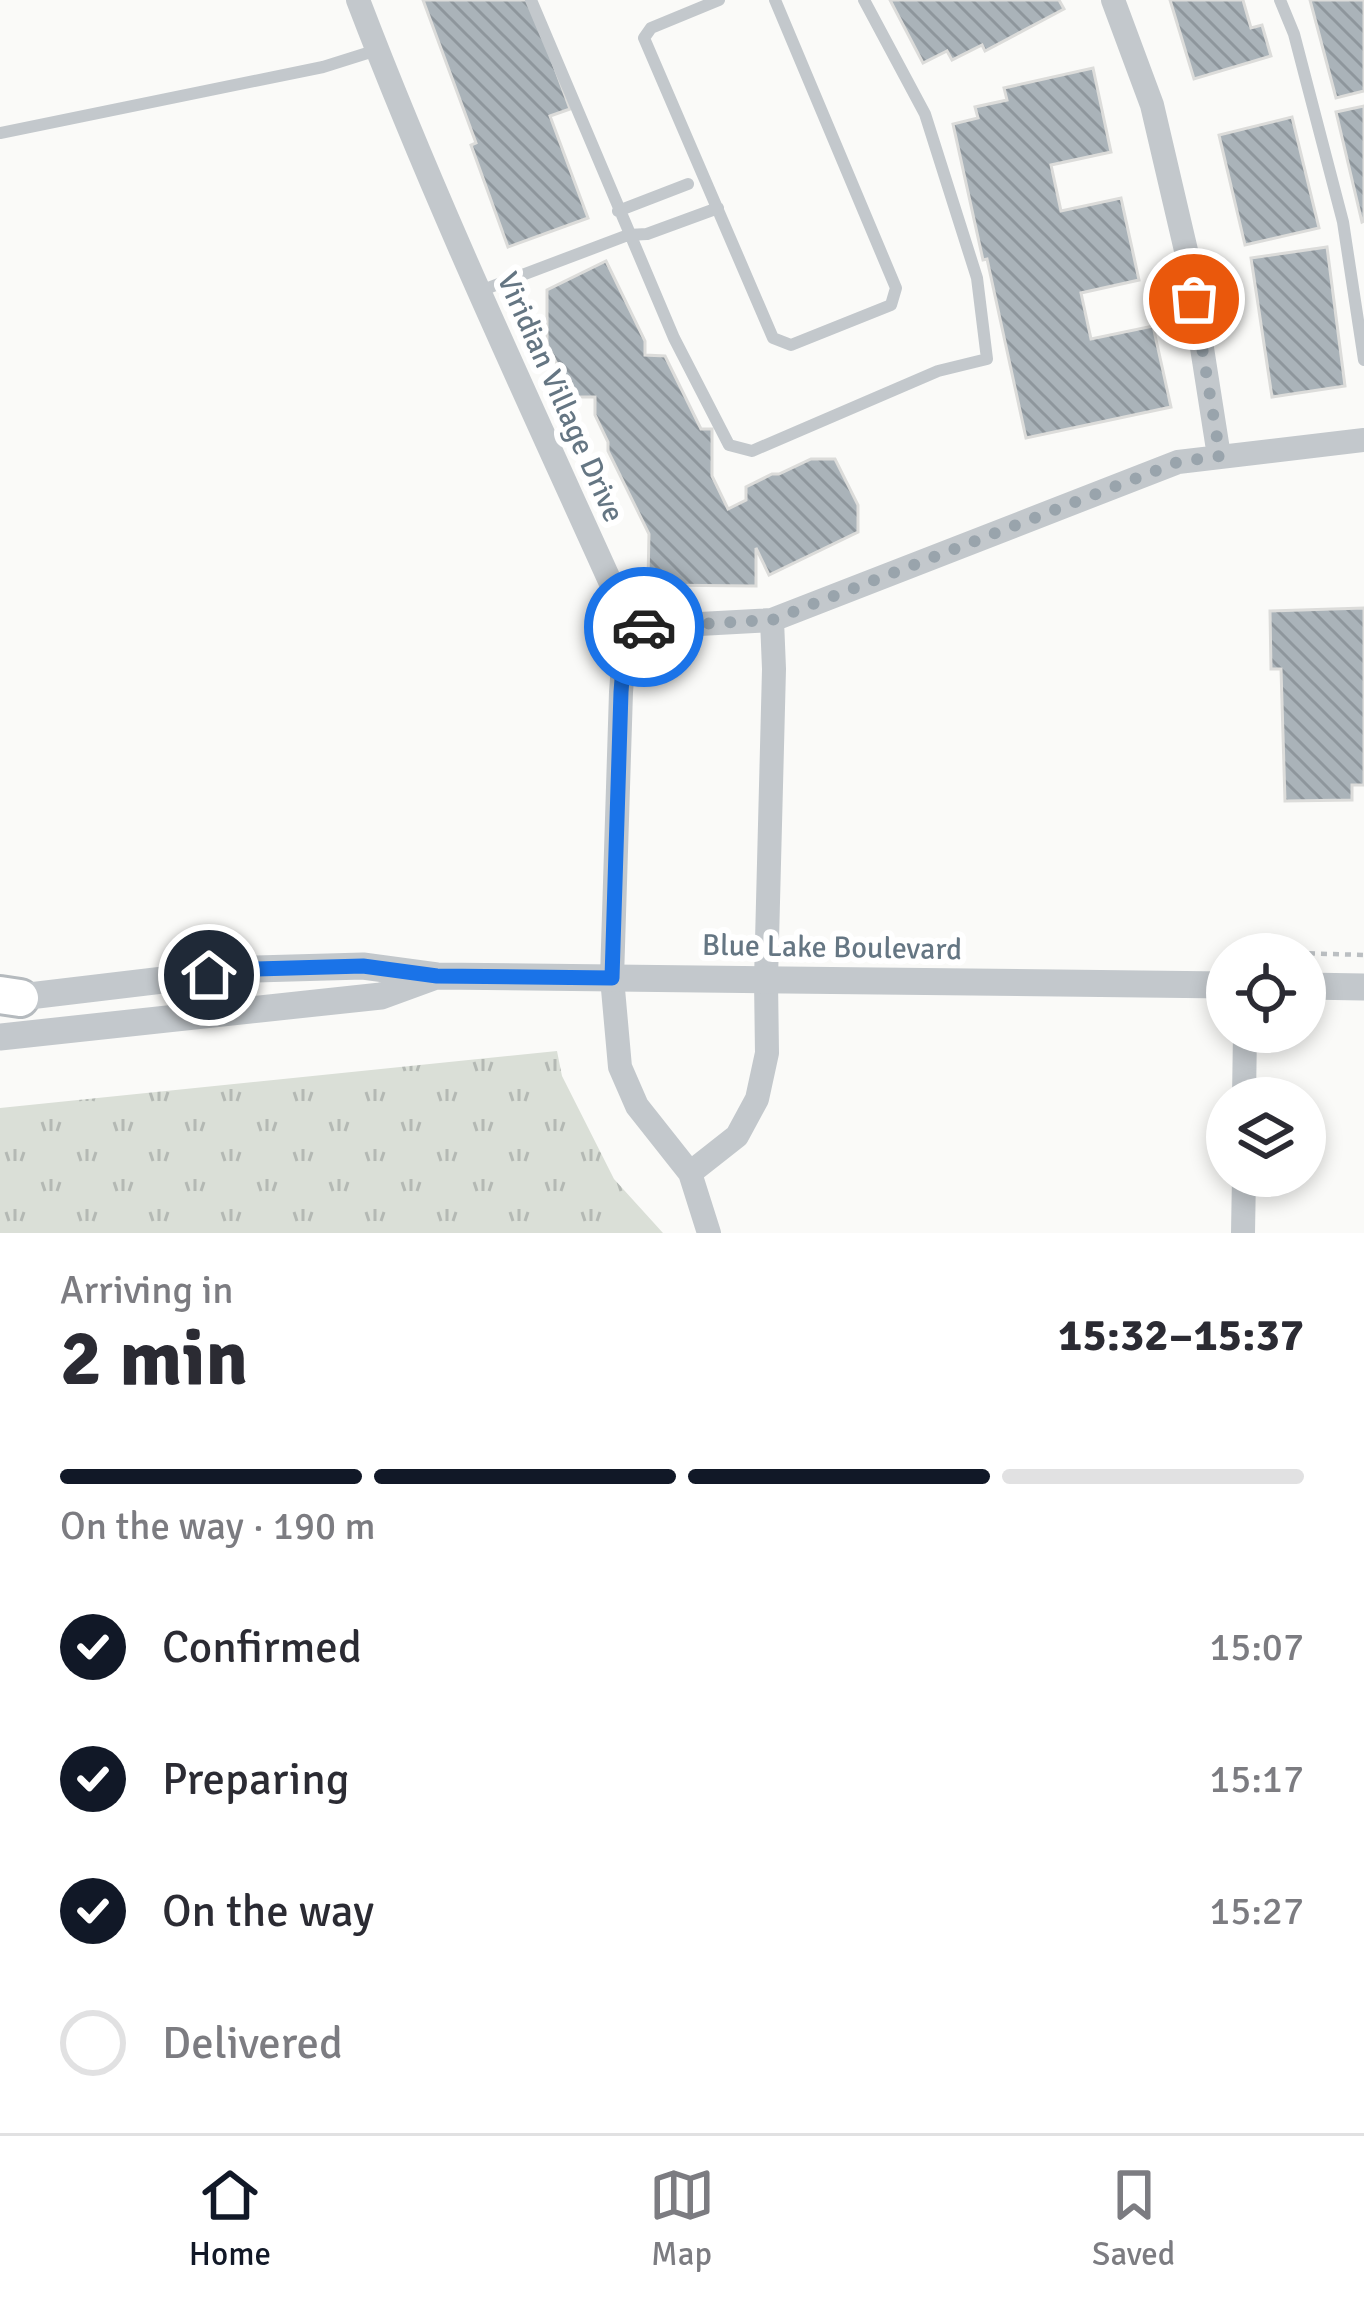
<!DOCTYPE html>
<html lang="en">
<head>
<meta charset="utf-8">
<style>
	:root { --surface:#fff; --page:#f2f2f3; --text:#2b2b33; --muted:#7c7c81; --line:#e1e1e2; --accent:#111827 }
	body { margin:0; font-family:Signika,sans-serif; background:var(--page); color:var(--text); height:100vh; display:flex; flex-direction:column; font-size:45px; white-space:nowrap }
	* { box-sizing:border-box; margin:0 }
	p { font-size:39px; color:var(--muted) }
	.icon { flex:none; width:66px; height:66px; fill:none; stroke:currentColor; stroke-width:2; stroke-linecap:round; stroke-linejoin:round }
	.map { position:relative; height:1233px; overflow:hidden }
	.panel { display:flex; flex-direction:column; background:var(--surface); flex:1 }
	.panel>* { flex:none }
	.fabs { position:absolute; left:1206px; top:933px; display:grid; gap:24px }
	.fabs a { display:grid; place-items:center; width:120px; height:120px; border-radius:50%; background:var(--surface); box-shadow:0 6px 18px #0003; font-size:60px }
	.pin { position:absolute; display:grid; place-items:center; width:102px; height:102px; color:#fff; margin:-51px; border:6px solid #fff; border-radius:50%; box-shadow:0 3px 12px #0007 }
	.courier { position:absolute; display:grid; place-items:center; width:120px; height:120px; margin:-60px; border:9px solid #1a73e8; border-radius:50%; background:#fff; color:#222; box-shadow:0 3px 15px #0007 }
	.headline em { font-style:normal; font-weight:700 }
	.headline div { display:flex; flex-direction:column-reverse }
	.headline { display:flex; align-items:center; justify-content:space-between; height:204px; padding:0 60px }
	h1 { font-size:78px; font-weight:700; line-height:90px }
	.bar { display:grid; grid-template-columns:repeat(4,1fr); gap:18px 12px; align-content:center; height:144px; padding:0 60px }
	.bar i { height:15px; border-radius:9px; background:var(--line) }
	.bar .selected { background:var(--accent) }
	.bar p { grid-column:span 4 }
	ol { padding:0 60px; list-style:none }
	li { display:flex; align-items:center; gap:36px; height:132px }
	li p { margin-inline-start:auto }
	li .icon { padding:12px; border-radius:50%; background:var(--accent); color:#fff; stroke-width:4 }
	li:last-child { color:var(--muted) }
	li i { width:66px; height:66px; border:6px solid var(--line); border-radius:50% }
	.tab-bar { display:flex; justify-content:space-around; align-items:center; height:168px; border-top:3px solid var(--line); background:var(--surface); font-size:33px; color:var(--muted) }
	.tab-bar a { display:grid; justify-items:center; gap:6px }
	.tab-bar .selected { color:var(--accent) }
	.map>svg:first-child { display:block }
	.grass { fill:url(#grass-tufts) }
	.building { fill:url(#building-back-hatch); stroke:#dcdcda; stroke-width:3 }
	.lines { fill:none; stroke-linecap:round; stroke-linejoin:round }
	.primary-casing { stroke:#b5babe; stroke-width:42 }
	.path { stroke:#bbbfc2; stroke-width:4.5; stroke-dasharray:6 6; stroke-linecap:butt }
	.service { stroke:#c3c8cc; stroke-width:12 }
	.minor { stroke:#c3c8cc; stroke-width:24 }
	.tertiary { stroke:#c3c8cc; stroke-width:27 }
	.primary { stroke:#fff; stroke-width:36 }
	.done { stroke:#99a4ac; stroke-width:12; stroke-dasharray:0 21.6 }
	.route { stroke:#1a73e8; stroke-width:15 }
	.labels { text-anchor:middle; stroke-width:12; stroke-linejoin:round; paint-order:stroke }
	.street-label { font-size:30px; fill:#657683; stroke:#fff }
</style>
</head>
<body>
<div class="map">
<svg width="1364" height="1233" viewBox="0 0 1364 1233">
	<defs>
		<pattern id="grass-tufts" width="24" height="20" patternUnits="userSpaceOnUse" patternTransform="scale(3)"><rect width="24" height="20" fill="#dadfd7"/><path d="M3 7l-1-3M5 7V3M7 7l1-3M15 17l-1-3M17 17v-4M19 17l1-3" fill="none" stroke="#b4b9b4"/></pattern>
		<pattern id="building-back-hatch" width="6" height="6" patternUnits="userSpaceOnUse" patternTransform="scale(3)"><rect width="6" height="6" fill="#aab3b9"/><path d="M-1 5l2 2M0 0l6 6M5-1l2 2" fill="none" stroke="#8e969c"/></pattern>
	</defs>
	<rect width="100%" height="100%" fill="#fafaf8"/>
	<!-- grass -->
	<path class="grass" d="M557 1051 562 1076 614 1179 663 1233H0V1108Z"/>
	<!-- building -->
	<path class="building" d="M423 0H530L570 109 550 116 588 218 508 247 471 145 476 143Z
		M890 0H1059L1064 9 985 51 982 45 952 60 947 51 923 63Z
		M1170 0H1243L1251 28 1262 25 1271 56 1194 79Z
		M1310 0H1364V91L1336 98Z
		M1093 68 1111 152 1051 165 1061 211 1121 198 1139 280 1081 293 1091 339 1153 326 1171 407 1026 438 987 259 983 260 953 124 978 118 975 107 1007 100 1004 88Z
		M1364 106V221L1362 222 1336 112Z
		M1292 117 1319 228 1245 245 1219 135Z
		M1327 247 1345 386 1272 397 1251 258Z
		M606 261 645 341V355L665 356 701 429H712V476L728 509 746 500V487L772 474H779L811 459H835L858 505V532L769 575 756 548V586L651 585 648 579 649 534 608 451V442L595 415V397H573L547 344V290Z
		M1364 608V785H1352V800L1285 801 1281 669H1271L1270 611Z"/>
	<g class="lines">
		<!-- primary casing -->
		<g class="primary-casing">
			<path id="primary" d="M0 995 20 998"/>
		</g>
		<!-- path -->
		<path class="path" d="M1297 953 1364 955"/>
		<!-- service -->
		<path class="service" d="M531 0 674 338 729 445 752 451 938 371 987 359 977 278 925 114 864 0
			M719 0 651 28 644 38 773 338 791 345 891 305 896 288 775 0
			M1280 0 1294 34 1343 222 1364 360
			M0 133 323 67 377 50
			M618 211 688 184
			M480 291 628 235 647 234 718 208"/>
		<!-- minor -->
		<path class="minor" d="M358 0C437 207 532 408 623 610L626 628 621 692 612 978 620 1067 637 1106 690 1173 709 1233
			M1113 0 1152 105 1188 259 1219 456
			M626 628 772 620 1178 462 1364 440
			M1244 1098 1245 1032
			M690 1173 737 1136 757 1099 767 1053 766 980 774 669 772 620
			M1243 1233 1244 1176"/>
		<!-- tertiary -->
		<path class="tertiary" d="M1305 986 1364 987
			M4 999 256 969 363 966 437 976 1227 985
			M0 1037 381 996 433 977"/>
		<!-- primary -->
		<use href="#primary" class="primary"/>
	</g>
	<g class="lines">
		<!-- done -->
		<path class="done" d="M644 627 772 620 1178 462 1220 456 1194 299"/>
		<!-- route -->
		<path class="route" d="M209 975 256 969 363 966 437 976 612 978 621 692 626 628 644 627"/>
	</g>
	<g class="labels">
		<!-- street labels -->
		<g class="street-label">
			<text transform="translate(561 397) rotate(66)" y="10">Viridian Village Drive</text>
			<text transform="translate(832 947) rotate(1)" y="10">Blue Lake Boulevard</text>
		</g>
	</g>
</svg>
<div class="fabs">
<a><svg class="icon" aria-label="locate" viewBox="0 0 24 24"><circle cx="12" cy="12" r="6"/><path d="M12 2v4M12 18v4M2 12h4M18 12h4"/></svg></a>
<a><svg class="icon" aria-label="layers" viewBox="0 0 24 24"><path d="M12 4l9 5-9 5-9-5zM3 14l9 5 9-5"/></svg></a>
</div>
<div class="pin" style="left:1194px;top:299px;background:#ea580c"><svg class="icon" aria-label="bag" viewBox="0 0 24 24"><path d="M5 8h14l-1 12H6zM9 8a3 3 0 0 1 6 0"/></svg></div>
<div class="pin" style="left:209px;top:975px;background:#1f2937"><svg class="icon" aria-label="home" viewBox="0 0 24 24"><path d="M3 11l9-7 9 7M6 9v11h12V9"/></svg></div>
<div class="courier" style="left:644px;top:627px"><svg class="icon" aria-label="car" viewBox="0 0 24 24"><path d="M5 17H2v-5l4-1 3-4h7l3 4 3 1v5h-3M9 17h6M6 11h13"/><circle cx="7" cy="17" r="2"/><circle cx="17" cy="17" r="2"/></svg></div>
</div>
<section class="panel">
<div class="headline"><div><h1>2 min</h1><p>Arriving in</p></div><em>15:32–15:37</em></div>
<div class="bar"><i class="selected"></i><i class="selected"></i><i class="selected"></i><i></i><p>On the way · 190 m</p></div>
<ol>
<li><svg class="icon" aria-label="check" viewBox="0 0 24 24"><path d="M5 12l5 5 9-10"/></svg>Confirmed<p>15:07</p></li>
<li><svg class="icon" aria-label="check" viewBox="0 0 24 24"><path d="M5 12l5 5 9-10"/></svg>Preparing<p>15:17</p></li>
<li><svg class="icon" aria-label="check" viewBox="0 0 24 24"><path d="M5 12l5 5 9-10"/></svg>On the way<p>15:27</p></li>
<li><i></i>Delivered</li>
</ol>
</section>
<nav class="tab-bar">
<a class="selected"><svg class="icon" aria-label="home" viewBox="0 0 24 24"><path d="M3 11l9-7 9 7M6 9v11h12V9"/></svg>Home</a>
<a><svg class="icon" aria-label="map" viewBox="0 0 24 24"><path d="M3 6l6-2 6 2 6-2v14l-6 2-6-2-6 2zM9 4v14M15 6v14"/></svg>Map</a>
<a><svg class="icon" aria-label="saved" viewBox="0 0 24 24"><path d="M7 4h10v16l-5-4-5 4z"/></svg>Saved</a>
</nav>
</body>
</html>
